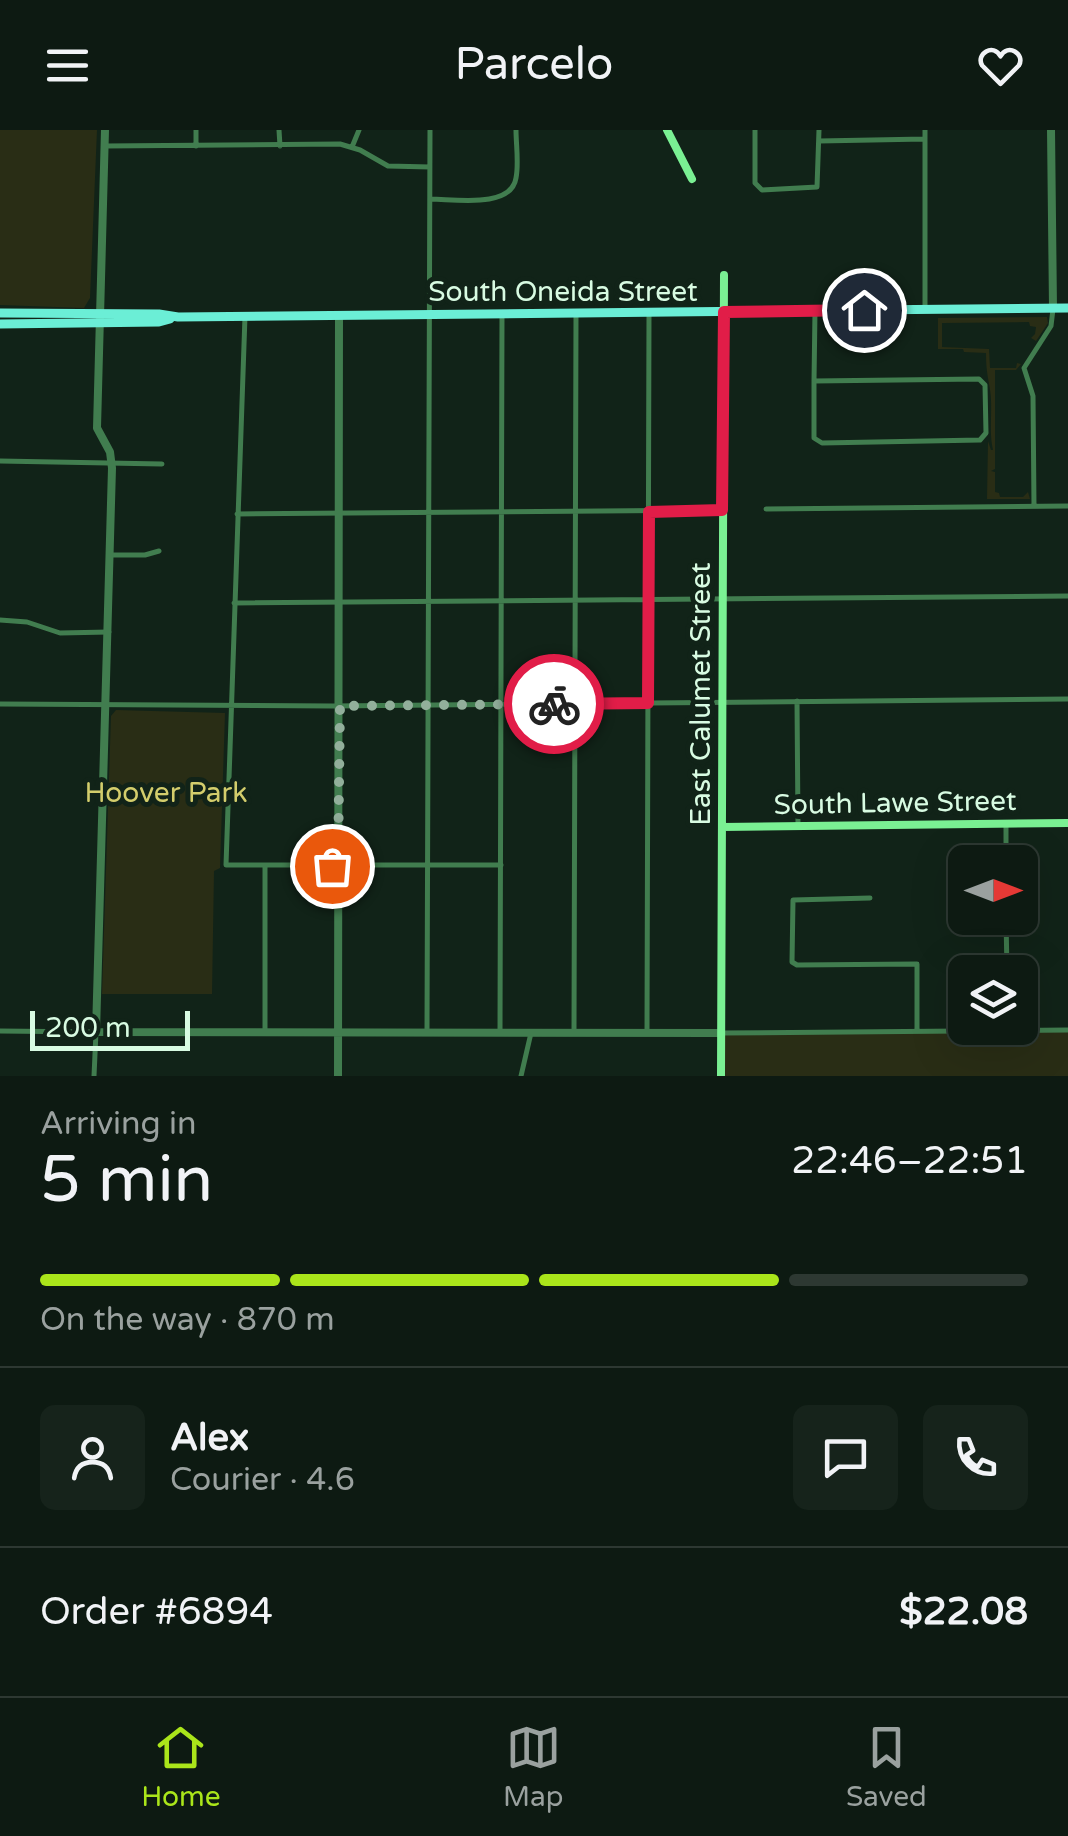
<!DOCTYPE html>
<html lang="en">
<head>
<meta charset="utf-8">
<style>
	:root { --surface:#0d1a12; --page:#16231b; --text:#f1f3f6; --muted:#9aa19f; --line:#2d3832; --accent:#aae51a }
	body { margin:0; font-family:"Varela Round",sans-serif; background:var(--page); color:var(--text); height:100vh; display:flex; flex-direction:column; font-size:38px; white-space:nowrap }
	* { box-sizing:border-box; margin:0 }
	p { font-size:32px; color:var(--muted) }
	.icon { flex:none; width:55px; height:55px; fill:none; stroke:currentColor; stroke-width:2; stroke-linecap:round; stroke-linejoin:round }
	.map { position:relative; height:946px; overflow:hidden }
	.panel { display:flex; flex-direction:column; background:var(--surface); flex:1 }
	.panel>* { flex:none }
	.needle { width:65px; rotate:90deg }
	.controls { position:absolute; left:948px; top:715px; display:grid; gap:20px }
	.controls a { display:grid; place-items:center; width:90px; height:90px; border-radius:15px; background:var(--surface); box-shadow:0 10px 40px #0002,0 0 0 2px var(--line); font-size:50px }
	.scale { position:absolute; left:30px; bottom:25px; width:160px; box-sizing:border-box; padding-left:10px; border:5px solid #d8fbe2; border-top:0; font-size:28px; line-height:35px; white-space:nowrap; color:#d8fbe2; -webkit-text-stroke:8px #112318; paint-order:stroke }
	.pin { position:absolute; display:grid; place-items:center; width:85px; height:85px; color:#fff; margin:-42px; border:5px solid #fff; border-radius:50%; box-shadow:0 2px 10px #0007 }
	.courier { position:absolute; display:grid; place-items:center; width:100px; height:100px; margin:-50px; border:8px solid #e11d48; border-radius:50%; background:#fff; color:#222; box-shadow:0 2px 12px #0007 }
	.summary em { font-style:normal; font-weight:600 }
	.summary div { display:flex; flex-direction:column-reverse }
	.summary { display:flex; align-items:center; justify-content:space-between; height:170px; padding:0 40px }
	h1 { font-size:65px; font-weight:600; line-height:75px }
	.bar { display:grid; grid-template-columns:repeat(4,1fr); gap:15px 10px; align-content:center; height:120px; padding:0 40px }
	.bar i { height:12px; border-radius:8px; background:var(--line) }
	.bar .on { background:var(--accent) }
	.bar p { grid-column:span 4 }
	.line { display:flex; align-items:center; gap:25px; padding:0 40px; border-top:2px solid var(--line) }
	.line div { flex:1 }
	.round { display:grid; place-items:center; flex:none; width:105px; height:105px; border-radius:15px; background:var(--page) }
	header { display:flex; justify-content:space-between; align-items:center; height:130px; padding:0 40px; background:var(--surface); font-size:45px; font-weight:600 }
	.tabs { display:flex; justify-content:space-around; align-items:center; height:140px; border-top:2px solid var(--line); background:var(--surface); font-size:28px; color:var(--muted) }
	.tabs a { display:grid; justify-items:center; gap:5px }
	.tabs .on { color:var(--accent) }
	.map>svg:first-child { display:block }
	.green { fill:#292d15 }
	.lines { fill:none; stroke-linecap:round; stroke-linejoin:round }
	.minor { stroke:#417d4f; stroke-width:5 }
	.tertiary { stroke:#417d4f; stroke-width:8 }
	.secondary { stroke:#7af093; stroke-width:8 }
	.primary { stroke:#6beed6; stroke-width:9 }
	.done { stroke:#92af9b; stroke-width:10; stroke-dasharray:0 18 }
	.route { stroke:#e11d48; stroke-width:12 }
	.labels { text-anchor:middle; stroke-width:10; stroke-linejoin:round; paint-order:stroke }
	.street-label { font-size:28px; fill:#d8fbe2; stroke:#112318 }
	.park-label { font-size:28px; fill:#d3cd6c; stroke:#112318 }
</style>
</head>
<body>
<header><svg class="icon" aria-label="menu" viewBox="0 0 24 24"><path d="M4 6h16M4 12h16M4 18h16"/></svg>Parcelo<svg class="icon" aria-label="heart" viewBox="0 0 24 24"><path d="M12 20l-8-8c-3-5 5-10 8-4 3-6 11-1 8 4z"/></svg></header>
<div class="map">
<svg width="1068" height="946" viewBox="0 0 1068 946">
	<rect width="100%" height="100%" fill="#112318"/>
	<!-- green -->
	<path class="green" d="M0 0H97L90 168 84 178 0 175Z
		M1047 187 1048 193 1036 211 1031 208 1035 204 1036 197 1030 196 1029 192 942 193V217L989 219 990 238H1016L1017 233 1021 234 1016 240H995V339L991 341 995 342V362L999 363 1000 367H1023L1028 362 1030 369H987L988 311 991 320H993C988 300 994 276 989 254 987 243 986 236 986 223L964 222 963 219H938V188Z
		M116 580 225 583 220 738 214 741 212 864H102L111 586Z
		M1068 900V946H721V903Z"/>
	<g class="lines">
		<!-- minor -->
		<path class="minor" d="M279 0 280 16
			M755 0V53L762 60 817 57 819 0
			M819 11 925 9
			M105 16 340 14 360 20 388 36 430 37
			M196 16V0
			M352 17 359 0
			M431 69C454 69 511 79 516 48 519 33 516 15 516 0
			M925 180V0
			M245 186 226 735H501
			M979 249 985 255 986 303 980 310 822 313 814 308V251Z
			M814 251 815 181
			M0 331 162 334
			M1034 376 1033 266 1024 238 1051 196 1053 179
			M766 379 1068 376
			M237 384 722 380
			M111 425H145L159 421
			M234 473 1068 466
			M0 490 27 492 60 503 109 502
			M797 571 798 696
			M0 574 333 576 1068 569
			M1006 694V732
			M870 768 793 770 792 832 797 835 917 834V900
			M1006 788 1007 842
			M0 901 96 902 94 946
			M265 901V737
			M427 902 430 0
			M574 902 576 184
			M500 903 502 184
			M647 903 649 183
			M721 903 1068 900
			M521 946 531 903"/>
		<!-- tertiary -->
		<path class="tertiary" d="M105 0 97 298 110 322 112 338 96 902 721 903
			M1051 0 1053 178
			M338 946 339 185"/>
		<!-- secondary -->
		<path class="secondary" d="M667 0 692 49
			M722 697 1068 693
			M721 946 724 145"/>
		<!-- primary -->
		<path class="primary" d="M0 183 159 184 178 187 1068 178
			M0 194 159 192 170 189"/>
	</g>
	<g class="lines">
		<!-- done -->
		<path class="done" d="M332 736H338L340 576 554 574"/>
		<!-- route -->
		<path class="route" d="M554 574 648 573 649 382 722 380 724 182 864 180"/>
	</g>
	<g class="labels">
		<!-- street labels -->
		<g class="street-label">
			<text x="563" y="171">South Oneida Street</text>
			<text transform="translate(700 564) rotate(-90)" y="10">East Calumet Street</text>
			<text transform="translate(895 672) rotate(-1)" y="10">South Lawe Street</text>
		</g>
		<!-- park labels -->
		<g class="park-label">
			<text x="166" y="672">Hoover Park</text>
		</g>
	</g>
</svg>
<div class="controls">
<a><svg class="needle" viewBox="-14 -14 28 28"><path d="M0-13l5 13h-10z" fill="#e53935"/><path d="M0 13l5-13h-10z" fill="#9aa19f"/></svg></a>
<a><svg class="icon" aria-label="layers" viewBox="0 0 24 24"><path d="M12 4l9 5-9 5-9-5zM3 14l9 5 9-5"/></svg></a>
</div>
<div class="scale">200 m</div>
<div class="pin" style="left:332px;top:736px;background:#ea580c"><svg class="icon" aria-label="bag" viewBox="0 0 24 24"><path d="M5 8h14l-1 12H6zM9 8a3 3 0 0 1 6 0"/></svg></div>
<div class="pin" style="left:864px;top:180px;background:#1f2937"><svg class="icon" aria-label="home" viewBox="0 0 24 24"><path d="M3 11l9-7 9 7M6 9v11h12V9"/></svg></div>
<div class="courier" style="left:554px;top:574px"><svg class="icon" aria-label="bike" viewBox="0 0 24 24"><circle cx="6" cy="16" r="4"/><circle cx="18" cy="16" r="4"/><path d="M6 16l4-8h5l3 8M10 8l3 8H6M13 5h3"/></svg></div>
</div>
<section class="panel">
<div class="summary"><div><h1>5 min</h1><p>Arriving in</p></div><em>22:46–22:51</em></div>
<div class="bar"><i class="on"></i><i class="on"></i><i class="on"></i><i></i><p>On the way · 870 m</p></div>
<div class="line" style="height:180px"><a class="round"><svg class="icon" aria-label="person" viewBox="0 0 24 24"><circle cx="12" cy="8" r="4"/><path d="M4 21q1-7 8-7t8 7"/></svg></a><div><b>Alex</b><p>Courier · 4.6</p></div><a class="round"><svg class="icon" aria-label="chat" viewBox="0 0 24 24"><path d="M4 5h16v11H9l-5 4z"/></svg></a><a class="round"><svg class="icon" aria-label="phone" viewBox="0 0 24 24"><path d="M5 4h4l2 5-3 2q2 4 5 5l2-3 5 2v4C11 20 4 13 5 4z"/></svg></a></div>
<div class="line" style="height:130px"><div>Order #6894</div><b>$22.08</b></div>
</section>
<nav class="tabs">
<a class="on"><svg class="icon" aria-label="home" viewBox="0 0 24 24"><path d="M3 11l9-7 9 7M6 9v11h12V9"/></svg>Home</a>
<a><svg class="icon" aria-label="map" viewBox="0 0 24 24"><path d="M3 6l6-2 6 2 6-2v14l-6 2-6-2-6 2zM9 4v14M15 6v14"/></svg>Map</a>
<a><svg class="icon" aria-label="saved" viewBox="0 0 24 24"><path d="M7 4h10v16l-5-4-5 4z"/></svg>Saved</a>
</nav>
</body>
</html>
